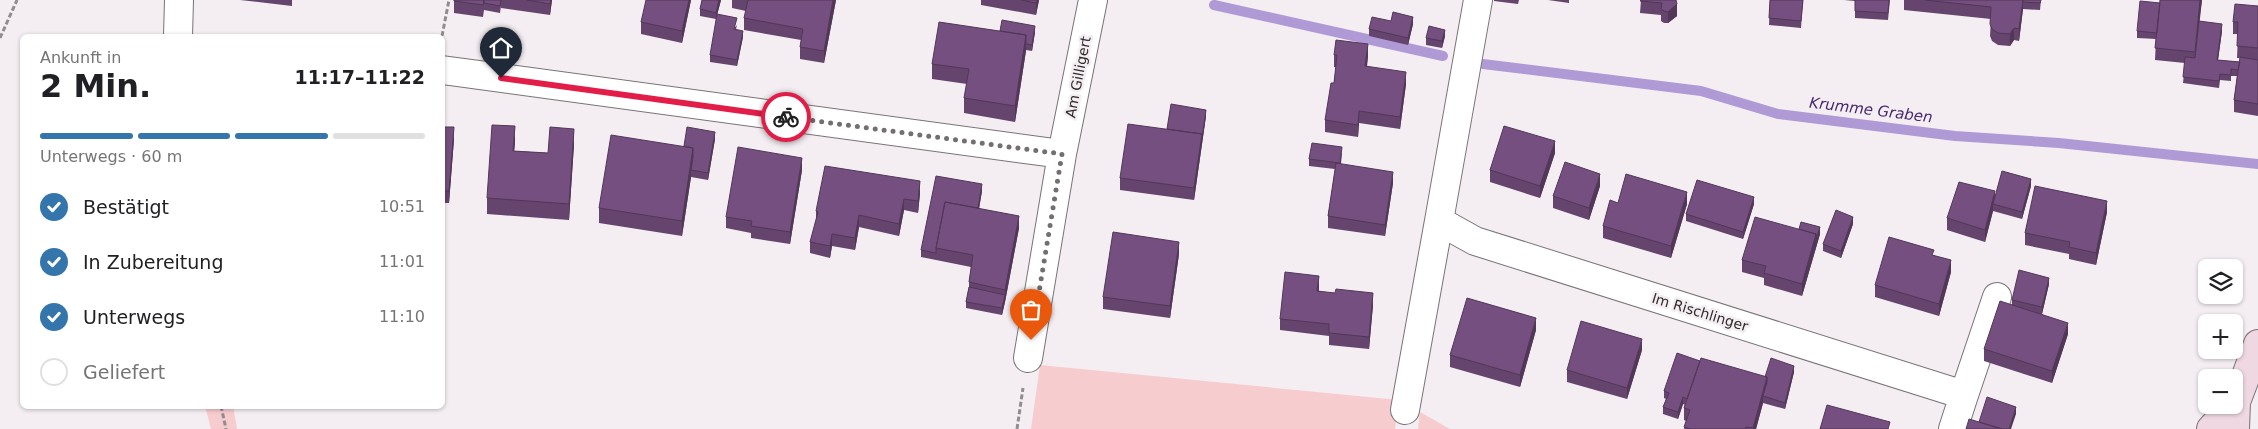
<!DOCTYPE html>
<html lang="de">
<head>
<meta charset="utf-8">
<style>
	:root { --surface:#fff; --page:#f2f2f2; --text:#202124; --muted:#757577; --line:#e0e0e0; --accent:#3476ac }
	body { margin:0; font-family:"DejaVu Sans",sans-serif; background:var(--page); color:var(--text); height:100vh; display:flex; flex-direction:column; font-size:19px; white-space:nowrap }
	* { box-sizing:border-box; margin:0 }
	p { font-size:16px; color:var(--muted) }
	.icon { flex:none; width:28px; height:28px; fill:none; stroke:currentColor; stroke-width:2; stroke-linecap:round; stroke-linejoin:round }
	.map { position:relative; flex:1; overflow:hidden }
	.details { position:absolute; left:20px; top:34px; width:425px; height:375px; display:flex; flex-direction:column; background:var(--surface); border-radius:8px; box-shadow:0 1px 4px #0004 }
	.details>* { flex:none }
	.tools { position:absolute; left:2198px; top:259px; display:grid; gap:10px }
	.tools a { display:grid; place-items:center; width:45px; height:45px; border-radius:8px; background:var(--surface); box-shadow:0 1px 4px #0004; font-size:25px }
	.pin { position:absolute; display:grid; place-items:center; width:42px; height:42px; color:#fff; margin:-51px -21px; border-radius:50% 50% 50% 0; rotate:-45deg; box-shadow:0 0 5px #0007 }
	.pin .icon { rotate:45deg }
	.courier { position:absolute; display:grid; place-items:center; width:50px; height:50px; margin:-25px; border:4px solid #e11d48; border-radius:50%; background:#fff; color:#222; box-shadow:0 1px 6px #0007 }
	.head em { font-style:normal; font-weight:700 }
	.head div { display:flex; flex-direction:column-reverse }
	.head { display:flex; align-items:center; justify-content:space-between; height:85px; padding:0 20px }
	h1 { font-size:32px; font-weight:700; line-height:38px }
	.bar { display:grid; grid-template-columns:repeat(4,1fr); gap:8px 5px; align-content:center; height:60px; padding:0 20px }
	.bar i { height:6px; border-radius:4px; background:var(--line) }
	.bar .active { background:var(--accent) }
	.bar p { grid-column:span 4 }
	ol { padding:0 20px; list-style:none }
	li { display:flex; align-items:center; gap:15px; height:55px }
	li p { margin-inline-start:auto }
	li .icon { padding:5px; border-radius:50%; background:var(--accent); color:#fff; stroke-width:4 }
	li:last-child { color:var(--muted) }
	li i { width:28px; height:28px; border:2px solid var(--line); border-radius:50% }
	.map>svg:first-child { display:block }
	.green { fill:#f7cccf }
	.lines { fill:none; stroke-linecap:round; stroke-linejoin:round }
	.stream { stroke:#b09ad6; stroke-width:10 }
	.street-casing { stroke:#787377; stroke-width:30 }
	.secondary-casing { stroke:#787377; stroke-width:30 }
	.path { stroke:#908c8f; stroke-width:3; stroke-dasharray:5 2.5; stroke-linecap:butt }
	.street { stroke:#fff; stroke-width:28 }
	.secondary { stroke:#efd8e1; stroke-width:28 }
	.wall { fill:#65446d }
	.shaded-wall { fill:#523759 }
	.building { fill:#754f7f; stroke:#523759 }
	.done { stroke:#736f71; stroke-width:5; stroke-dasharray:0 9 }
	.route { stroke:#e11d48; stroke-width:6 }
	.labels { text-anchor:middle; stroke-width:5; stroke-linejoin:round; paint-order:stroke }
	.street-label { font-size:14px; fill:#2d2b2c; stroke:#f4eef2 }
	.water-label { font-size:15px; font-style:italic; fill:#47286e; stroke:#f4eef2 }
</style>
</head>
<body>
<div class="map">
<svg width="2258" height="429" viewBox="0 0 2258 429">
	<rect width="100%" height="100%" fill="#f4eef2"/>
	<!-- green -->
	<path class="green" d="M1040 365 1399 400 1395 429H1031Z
		M205 406H233L237 429H211Z
		M1420 412 1450 429H1418Z"/>
	<g class="lines">
		<!-- stream -->
		<path class="stream" d="M1214 5 1443 56
			M1483 64 1701 91 1778 114 1955 136 2059 143 2258 164"/>
		<!-- street casing -->
		<g class="street-casing">
			<path id="street" d="M1478 0 1439 221 1475 241 1964 395 1953 429
				M178 36 179 0
				M442 70 1062 154
				M1028 358 1062 154 1093 0
				M1964 395 1997 297
				M1405 410 1439 221"/>
		</g>
		<!-- secondary casing -->
		<g class="secondary-casing">
			<path id="secondary" d="M2211 429 2233 405
				M2235 429 2236 402 2258 344"/>
		</g>
		<!-- path -->
		<path class="path" d="M442 36 449 0
			M0 38 17 0
			M221 406 226 429
			M1017 429 1023 388"/>
		<!-- street -->
		<use href="#street" class="street"/>
		<!-- secondary -->
		<use href="#secondary" class="secondary"/>
	</g>
	<!-- wall -->
	<path class="wall" d="M240 0H292V6Z
		M454 0H552L550 15 501 8V6L500 13 484 10 483 17 454 13Z
		M691 0 682 43 641 34V22Z
		M702 0H721L716 19 700 16V9Z
		M732 0H836L824 63 800 59V47L801 40 744 30V18L746 11 732 8Z
		M981 0H1039L1036 15 981 5Z
		M1494 0H1519L1518 4 1494 1Z
		M1548 0H1569V3Z
		M1641 0H1676L1677 16 1668 23H1664L1661 21V15L1640 13Z
		M1770 0H1803L1801 28 1769 25Z
		M1844 0H1890L1888 20 1855 18V1Z
		M1904 0H2041L2040 10 2023 9 2019 41 2014 40 2010 46 1998 45 1992 41 1990 36 1991 19 1904 10Z
		M2160 0H2202L2199 21 2222 31 2218 60 2240 62V58H2237L2238 34H2233V22L2258 6V116L2234 112V100L2237 76H2231V81L2220 80 2219 88 2183 83 2185 63 2155 60 2156 39 2137 38V31L2160 3Z
		M1391 21 1413 24 1408 45 1369 36V29Z
		M737 25 736 29 743 37 737 66 710 62V55Z
		M1035 32 1032 51 1026 50 1015 122 964 113V98L967 84 932 79V64Z
		M1445 36 1442 48 1426 45V38Z
		M1334 55 1368 56 1367 67 1406 84 1400 129 1359 123 1358 137 1325 132V120L1334 83 1336 67H1334Z
		M1206 116 1194 200 1120 190V178L1167 129Z
		M442 127 454 139 449 203H442Z
		M715 139 708 180 691 177 682 236 599 223V208L684 146Z
		M515 142 514 151 548 153 574 144 569 220 487 214V198Z
		M1342 153 1341 164 1393 183 1385 236 1328 228V216L1335 169 1309 166V159Z
		M1555 153 1540 198 1490 182V170Z
		M802 170 790 244 751 238V233L726 228V217Z
		M1600 186 1589 220 1553 208V196Z
		M2031 186 2022 219 1993 211 1985 242 1947 230V218L1995 196Z
		M982 191 979 209 1019 228 1005 302 1002 315 966 308V302L969 287V282L971 267 921 257V250Z
		M920 193 918 213 904 210 899 236 859 227 855 250 832 246 830 258 810 253V242L816 221V211Z
		M1618 203 1687 204 1671 258 1603 238V226Z
		M1754 204 1743 239 1686 221V214Z
		M2107 212 2096 265 2069 259V254L2025 245V233Z
		M1853 224 1841 258 1823 251V244Z
		M1799 229 1820 234 1802 296 1764 285V278L1742 272V260Z
		M1179 254 1170 318 1103 309V297Z
		M1934 255 1951 272 1939 316 1875 297V285Z
		M2049 284 2042 314 2068 334 2052 383 1984 361V349L2012 305V300Z
		M1319 288V291L1373 305 1369 349 1329 345V336L1280 330V319Z
		M1536 330 1520 387 1450 367V355Z
		M1642 350 1627 399 1567 382V370Z
		M1700 361 1765 377 1794 372 1785 409 1763 403 1756 429H1684L1686 421 1684 420V408L1685 405 1683 404 1678 419 1663 414V407L1666 399 1664 398V391Z"/>
	<!-- shaded-wall -->
	<path class="shaded-wall" d="M551 0H552L550 15V4Z
		M689 0H691L682 43V31Z
		M719 0H721L716 19V13Z
		M833 0H836L824 63V51Z
		M1037 0H1039L1036 15V3Z
		M2023 0V9L2019 41V29Z
		M2200 0H2202L2195 64V52Z
		M1677 4V16L1668 23V12Z
		M1413 17V24L1408 45V38Z
		M2222 24V31L2217 67V60Z
		M1035 26V32L1032 51V45Z
		M2014 28V40L2010 46V34Z
		M1445 30V36L1442 48V41Z
		M743 31V37L737 66V60Z
		M1026 35V51L1015 122V106Z
		M1368 44V56L1365 78V66Z
		M1406 72V84L1400 129V117Z
		M1206 110V116L1194 200V188L1202 134Z
		M1359 111V123L1358 137V125Z
		M515 126V142L513 166V151Z
		M454 127V139L449 203V191Z
		M574 129V144L569 220V204Z
		M715 132V139L708 180V173Z
		M1555 141V153L1540 198V186Z
		M693 148V163L691 170V177L682 236V221Z
		M802 158V170L790 244V232Z
		M1393 172V183L1385 236V225Z
		M1600 174V186L1589 220V208Z
		M2031 179V186L2022 219V212Z
		M920 181V193L918 213V201Z
		M982 184V191L977 220V213Z
		M1995 191V203L1993 204V211L1985 242V230Z
		M1687 192V204L1671 258V246Z
		M1754 197V204L1743 239V232Z
		M904 199V210L899 236V224Z
		M2107 201V212L2096 265V253Z
		M859 215V227L855 250V238Z
		M1019 216V228L1005 302 1002 315V308L1005 295V290Z
		M1853 217V224L1841 258V251Z
		M1820 227V234L1802 296V284L1816 234Z
		M832 234V246L830 258V246Z
		M1179 242V254L1170 318V306Z
		M1951 260V272L1939 316V304Z
		M1319 276V288L1317 303V291Z
		M2049 278V284L2042 314V307Z
		M1373 293V305L1369 349V337Z
		M1536 318V330L1520 387V375Z
		M2068 323V334L2052 383V371Z
		M1642 339V350L1627 399V388Z
		M1794 366V372L1785 409V403Z
		M1767 377V389L1763 396V403L1756 429H1753Z
		M1683 397V404L1678 419V412Z
		M2016 407V414L2011 429H2009Z"/>
	<!-- building -->
	<path class="building" d="M454 0H484L483 5 454 1Z
		M484 0H501L500 6 484 3Z
		M527 0H551L550 4Z
		M646 0H689L682 31 641 22Z
		M702 0H719L716 13 700 9Z
		M748 0H833L824 51 800 47 803 29 744 18Z
		M1021 0H1037L1036 3Z
		M1641 0H1676L1677 4 1668 12 1664 11 1661 9 1662 3 1640 1Z
		M1770 0H1803L1801 21 1769 18Z
		M1855 0H1889L1888 13 1855 11Z
		M1925 0H2023L2019 29 2014 28 2010 34 1998 33 1992 29 1990 24 1991 7Z
		M2023 0H2041L2040 3 2023 2Z
		M2160 0H2200L2195 52 2155 48Z
		M2140 1 2160 3 2157 33 2137 31Z
		M2235 4 2258 6V48L2237 46 2238 22H2233Z
		M1393 12 1413 17 1408 38 1369 29 1372 17 1391 21Z
		M717 14 737 18 734 29 743 31 737 60 710 55Z
		M1002 20 1035 26 1032 45 1026 44V35L1000 31Z
		M2199 21 2222 24 2217 60 2240 62 2238 70 2231 69V75L2220 74 2219 81 2183 77 2185 57 2195 58Z
		M939 22 1026 35 1015 106 964 98 969 69 932 64Z
		M1429 26 1445 30 1442 41 1426 38Z
		M1336 40 1368 44 1365 66 1406 72 1400 117 1359 111 1358 125 1325 120 1331 83H1334L1337 55H1334Z
		M2240 57 2258 60V104L2234 100Z
		M1171 104 1206 110 1202 139V134L1167 129Z
		M1128 124 1202 134 1194 188 1120 178Z
		M492 125 515 126 513 151 548 153 550 127 574 129 569 204 487 198Z
		M1504 126 1555 141 1540 186 1490 170Z
		M442 127H454L449 191H442Z
		M687 127 715 132 708 173 691 170 693 157V148L684 146Z
		M611 135 693 148 682 221 599 208Z
		M1312 143 1342 147 1340 163 1309 159Z
		M738 147 802 158 790 232 751 226 752 221 726 217Z
		M1565 162 1600 174 1589 208 1553 196Z
		M1336 163 1393 172 1385 225 1328 216Z
		M825 166 920 181 918 201 904 199 899 224 859 215 855 238 832 234 830 246 810 242 818 212 816 211Z
		M2002 171 2031 179 2022 212 1993 204Z
		M1626 174 1687 192 1671 246 1603 226 1610 200 1618 203Z
		M936 176 982 184 978 208 945 202 936 248V253L921 250Z
		M1697 180 1754 197 1743 232 1686 214Z
		M1959 182 1995 191 1985 230 1947 218Z
		M2035 186 2107 201 2096 253 2069 247 2070 242 2025 233Z
		M945 202 1019 216 1005 290 969 282 973 255 936 248Z
		M1836 210 1853 217 1841 251 1823 244Z
		M1755 217 1816 234 1802 284 1764 273 1766 266 1742 260Z
		M1801 222 1820 227 1816 239V234L1799 229Z
		M1113 232 1179 242 1170 306 1103 297Z
		M1889 237 1934 250 1932 255 1951 260 1939 304 1875 285Z
		M2019 270 2049 278 2042 307 2012 300Z
		M1285 272 1319 276 1317 291 1335 293 1336 289 1373 293 1369 337 1329 333V324L1280 319Z
		M969 287 1005 295 1002 308 966 302Z
		M1467 298 1536 318 1520 375 1450 355Z
		M2000 301 2068 323 2052 371 1984 349Z
		M1581 321 1642 339 1627 388 1567 370Z
		M1677 353 1700 361 1687 399 1683 397 1678 412 1663 407 1669 393 1664 391Z
		M1701 358 1767 377 1753 428 1746 427 1745 429H1691L1684 427 1690 410 1684 408Z
		M1771 358 1794 366 1785 403 1763 396 1767 382V377H1765Z
		M1987 397 2016 407 2009 429H2002L1979 422Z
		M1827 405 1890 422 1888 429H1820Z
		M1969 419 2002 429H1966Z"/>
	<g class="lines">
		<!-- done -->
		<path class="done" d="M786 117 1062 154 1031 340"/>
		<!-- route -->
		<path class="route" d="M501 78 786 117"/>
	</g>
	<g class="labels">
		<!-- street labels -->
		<g class="street-label">
			<text transform="translate(1078 77) rotate(-79)" y="5">Am Gilligert</text>
			<text transform="translate(1700 312) rotate(17)" y="5">Im Rischlinger</text>
		</g>
		<!-- water labels -->
		<g class="water-label">
			<text transform="translate(1871 110) rotate(7)" y="5">Krumme Graben</text>
		</g>
	</g>
</svg>
<div class="tools">
<a><svg class="icon" aria-label="layers" viewBox="0 0 24 24"><path d="M12 4l9 5-9 5-9-5zM3 14l9 5 9-5"/></svg></a>
<a>+</a>
<a>−</a>
</div>
<div class="pin" style="left:1031px;top:340px;background:#ea580c"><svg class="icon" aria-label="bag" viewBox="0 0 24 24"><path d="M5 8h14l-1 12H6zM9 8a3 3 0 0 1 6 0"/></svg></div>
<div class="pin" style="left:501px;top:78px;background:#1f2937"><svg class="icon" aria-label="home" viewBox="0 0 24 24"><path d="M3 11l9-7 9 7M6 9v11h12V9"/></svg></div>
<div class="courier" style="left:786px;top:117px"><svg class="icon" aria-label="bike" viewBox="0 0 24 24"><circle cx="6" cy="16" r="4"/><circle cx="18" cy="16" r="4"/><path d="M6 16l4-8h5l3 8M10 8l3 8H6M13 5h3"/></svg></div>
<section class="details">
<div class="head"><div><h1>2 Min.</h1><p>Ankunft in</p></div><em>11:17–11:22</em></div>
<div class="bar"><i class="active"></i><i class="active"></i><i class="active"></i><i></i><p>Unterwegs · 60 m</p></div>
<ol>
<li><svg class="icon" aria-label="check" viewBox="0 0 24 24"><path d="M5 12l5 5 9-10"/></svg>Bestätigt<p>10:51</p></li>
<li><svg class="icon" aria-label="check" viewBox="0 0 24 24"><path d="M5 12l5 5 9-10"/></svg>In Zubereitung<p>11:01</p></li>
<li><svg class="icon" aria-label="check" viewBox="0 0 24 24"><path d="M5 12l5 5 9-10"/></svg>Unterwegs<p>11:10</p></li>
<li><i></i>Geliefert</li>
</ol>
</section>
</div>
</body>
</html>
